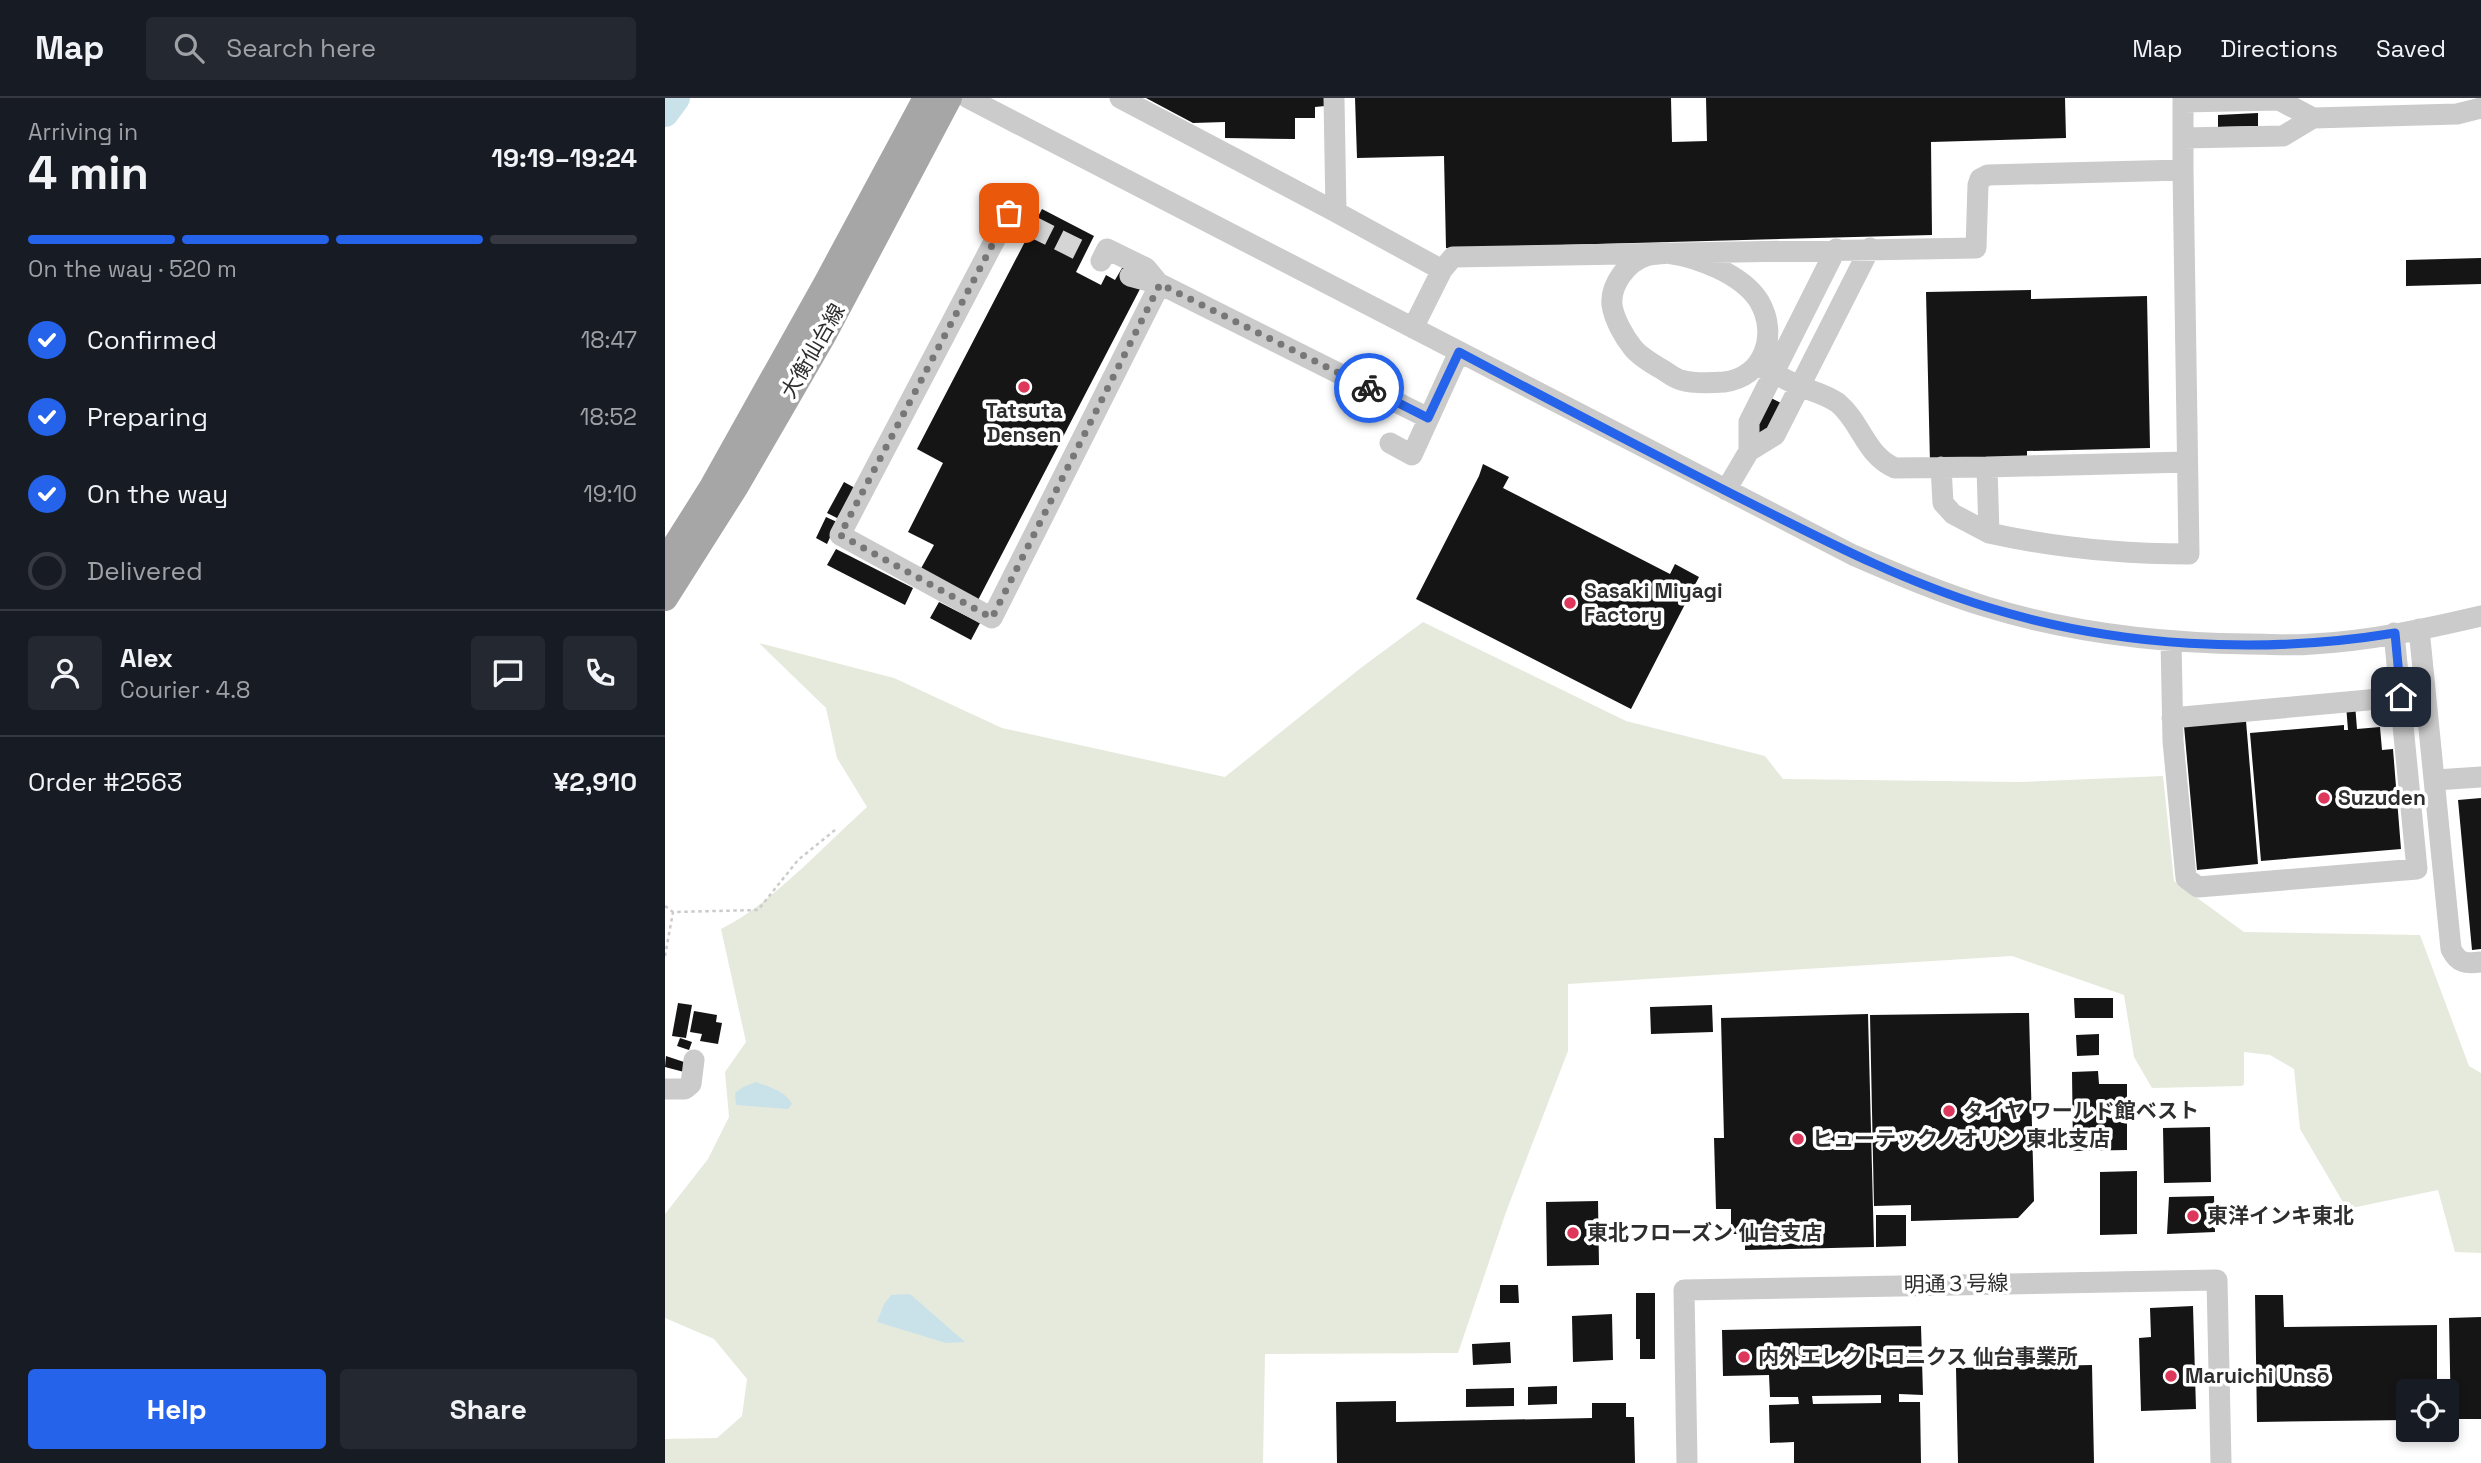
<!DOCTYPE html>
<html lang="en">
<head>
<meta charset="utf-8">
<style>
	:root { --surface:#171b24; --page:#242831; --text:#f1f3f6; --muted:#9ea1a6; --line:#363941; --accent:#2563eb }
	body { margin:0; font-family:"Space Grotesk","Noto Sans JP",sans-serif; background:var(--page); color:var(--text); height:100vh; display:flex; flex-direction:column; font-size:26px; white-space:nowrap }
	* { box-sizing:border-box; margin:0 }
	p { font-size:23px; color:var(--muted) }
	.icon { flex:none; width:38px; height:38px; fill:none; stroke:currentColor; stroke-width:2; stroke-linecap:round; stroke-linejoin:round }
	.map { position:relative; flex:1; overflow:hidden }
	.side { display:flex; flex-direction:column; background:var(--surface); width:665px }
	.side>* { flex:none }
	.buttons { position:absolute; left:1731px; top:1281px; display:grid; gap:14px }
	.buttons a { display:grid; place-items:center; width:63px; height:63px; border-radius:7px; background:var(--surface); box-shadow:0 4px 10px #0003; font-size:35px }
	.pin { position:absolute; display:grid; place-items:center; width:60px; height:60px; color:#fff; margin:-30px; border-radius:14px; box-shadow:0 4px 10px #0006 }
	.courier { position:absolute; display:grid; place-items:center; width:70px; height:70px; margin:-35px; border:5px solid #2563eb; border-radius:50%; background:#fff; color:#222; box-shadow:0 2px 9px #0007 }
	.summary em { font-style:normal; font-weight:800 }
	.summary div { display:flex; flex-direction:column-reverse }
	.summary { display:flex; align-items:center; justify-content:space-between; height:119px; padding:0 28px }
	h1 { font-size:46px; font-weight:800; line-height:52px }
	.bar { display:grid; grid-template-columns:repeat(4,1fr); gap:10px 7px; align-content:center; height:84px; padding:0 28px }
	.bar i { height:9px; border-radius:5px; background:var(--line) }
	.bar .selected { background:var(--accent) }
	.bar p { grid-column:span 4 }
	.line { display:flex; align-items:center; gap:18px; padding:0 28px; border-top:2px solid var(--line) }
	.line div { flex:1 }
	.round { display:grid; place-items:center; flex:none; width:74px; height:74px; border-radius:7px; background:var(--page) }
	ol { padding:0 28px; list-style:none }
	li { display:flex; align-items:center; gap:21px; height:77px }
	li p { margin-inline-start:auto }
	li .icon { padding:7px; border-radius:50%; background:var(--accent); color:#fff; stroke-width:4 }
	li:last-child { color:var(--muted) }
	li i { width:38px; height:38px; border:4px solid var(--line); border-radius:50% }
	.action { display:flex; gap:14px; margin-top:auto; padding:14px 28px }
	.action a { flex:1; height:80px; border-radius:7px; background:var(--accent); color:#fff; font-size:28px; font-weight:800; line-height:80px; text-align:center }
	.action a+a { background:var(--page); color:var(--text) }
	header { display:flex; align-items:center; gap:42px; box-sizing:border-box; height:98px; padding:0 35px; background:var(--surface); border-bottom:2px solid var(--line) }
	header strong { font-size:33px }
	nav { display:flex; gap:38px; margin-inline-start:auto; font-size:24px }
	.search { width:490px; height:63px; background:var(--page); display:flex; align-items:center; gap:18px; box-sizing:border-box; padding:0 24px; border-radius:7px; color:var(--muted); font-size:26px }
	main { display:flex; flex:1; min-height:0 }
	.map>svg:first-child { display:block }
	.green { fill:#e6eadc }
	.water { fill:#c9e2ea }
	.lines { fill:none; stroke-linecap:round; stroke-linejoin:round }
	.river { stroke:#c9e2ea; stroke-width:28 }
	.building { fill:#151515; fill-rule:evenodd }
	.minor-tunnel { stroke:#d5d5d5; stroke-width:21; stroke-dasharray:21 10; stroke-linecap:butt }
	.path { stroke:#cbcbcb; stroke-width:2.5; stroke-dasharray:3.5 3.5; stroke-linecap:butt }
	.minor { stroke:#cbcbcb; stroke-width:21 }
	.major { stroke:#a6a6a6; stroke-width:26 }
	.done { stroke:#777; stroke-width:7; stroke-dasharray:0 12.6 }
	.route { stroke:#2563eb; stroke-width:9 }
	.poi-dot { fill:#dd375c; stroke:#fff; stroke-width:2.5 }
	.labels { text-anchor:middle; stroke-width:7; stroke-linejoin:round; paint-order:stroke }
	.street-label { font-size:21px; fill:#2e2e2e; stroke:#fff }
	.poi-label { font-size:21px; font-weight:bold; fill:#2e2e2e; stroke:#fff; text-anchor:start }
</style>
</head>
<body>
<header>
<strong>Map</strong>
<div class="search"><svg class="icon" aria-label="search" viewBox="0 0 24 24"><circle cx="10" cy="10" r="6"/><path d="M15 15l6 6"/></svg>Search here</div>
<nav><a>Map</a><a>Directions</a><a>Saved</a></nav>
</header>
<main>
<section class="side">
<div class="summary"><div><h1>4 min</h1><p>Arriving in</p></div><em>19:19–19:24</em></div>
<div class="bar"><i class="selected"></i><i class="selected"></i><i class="selected"></i><i></i><p>On the way · 520 m</p></div>
<ol>
<li><svg class="icon" aria-label="check" viewBox="0 0 24 24"><path d="M5 12l5 5 9-10"/></svg>Confirmed<p>18:47</p></li>
<li><svg class="icon" aria-label="check" viewBox="0 0 24 24"><path d="M5 12l5 5 9-10"/></svg>Preparing<p>18:52</p></li>
<li><svg class="icon" aria-label="check" viewBox="0 0 24 24"><path d="M5 12l5 5 9-10"/></svg>On the way<p>19:10</p></li>
<li><i></i>Delivered</li>
</ol>
<div class="line" style="height:126px"><a class="round"><svg class="icon" aria-label="person" viewBox="0 0 24 24"><circle cx="12" cy="8" r="4"/><path d="M4 21q1-7 8-7t8 7"/></svg></a><div><b>Alex</b><p>Courier · 4.8</p></div><a class="round"><svg class="icon" aria-label="chat" viewBox="0 0 24 24"><path d="M4 5h16v11H9l-5 4z"/></svg></a><a class="round"><svg class="icon" aria-label="phone" viewBox="0 0 24 24"><path d="M5 4h4l2 5-3 2q2 4 5 5l2-3 5 2v4C11 20 4 13 5 4z"/></svg></a></div>
<div class="line" style="height:91px"><div>Order #2563</div><b>¥2,910</b></div>
<div class="action"><a>Help</a><a>Share</a></div>
</section>
<div class="map">
<svg width="1816" height="1365" viewBox="0 0 1816 1365">
	<rect width="100%" height="100%" fill="#fff"/>
	<!-- green -->
	<path class="green" d="M758 524 961 623 1100 658 1118 681 1356 684 1498 678 1509 783 1579 834 1755 837 1804 968 1816 975V1155L1790 1154 1773 1092 1682 1111 1635 1031 1629 971 1605 957 1579 954V986L1577 988 1487 990 1469 959 1459 897 1347 858 903 886V953L841 1114 793 1255 600 1256 598 1365H0V1341L52 1340 77 1318 82 1281 49 1241 0 1220V1116L43 1061 64 1019 60 974 81 944 56 831C106 806 160 747 202 709L172 660 161 610 94 545 229 580 337 630 560 679 697 569Z"/>
	<!-- water -->
	<path class="water" d="M91 984C104 989 121 993 127 1006L123 1011 71 1007 70 995 78 989Z
		M245 1196 300 1244 281 1245 212 1224 219 1206 226 1197Z"/>
	<g class="lines">
		<!-- river -->
		<path class="river" d="M0 15 11 0"/>
	</g>
	<!-- building -->
	<path class="building" d="M481 0H660V8L650 9V20H630V41L560 40V24L528 25Z
		M690 0H1006L1007 44 1042 43 1041 0H1400L1401 40 1266 44 1267 137 781 150 779 58 692 60Z
		M1593 15V28L1553 29V17Z
		M377 111 429 138 411 174 436 187 441 177 450 182 460 165 475 191 312 504 254 474 269 447 243 434 278 365 252 351Z
		M1816 160V186L1741 188V162Z
		M1366 192V201L1482 198 1485 350 1362 353V363L1265 365 1261 194Z
		M1106 300 1116 305 1100 338 1090 333Z
		M818 366 844 379 838 390 1005 476 1010 466 1034 479 966 611 751 501 814 378Z
		M179 384 190 390 174 421 162 415Z
		M161 419 172 424 162 446 151 440Z
		M171 451 248 490 240 507 162 467Z
		M274 504 315 525 306 542 265 520Z
		M1690 606 1692 631 1715 629 1717 652 1728 651 1736 751 1596 763 1585 635 1679 627V632H1683L1681 607Z
		M1581 623 1593 766 1532 772 1519 628Z
		M1816 700V851L1807 852 1793 702Z
		M1409 900H1448V920H1410Z
		M13 905 27 907 21 940 7 938Z
		M1047 907 1048 934 986 936 985 909Z
		M29 913 52 917 51 924 57 925 53 946 35 943 37 936 25 934Z
		M1352 915H1364L1369 1103 1353 1120 1246 1123V1107L1209 1108 1205 917Z
		M1203 916 1209 1149 1080 1152V1136H1066V1111H1051L1049 1040H1059L1056 920Z
		M1434 936V957L1412 958 1411 937Z
		M15 940 27 944 24 952 12 948Z
		M1 958 22 965 19 974 0 969Z
		M1433 973 1434 986H1462V1052L1408 1053 1407 974Z
		M1545 1029 1546 1084 1499 1085 1498 1030Z
		M1472 1073V1136L1435 1137V1074Z
		M1549 1098 1550 1134 1502 1136 1504 1099Z
		M933 1103 934 1167 882 1168 881 1104Z
		M1211 1117H1241V1148L1211 1149Z
		M835 1187H853L854 1205H835Z
		M971 1195H990V1261H975V1241H971Z
		M1590 1197H1618L1619 1229 1772 1227V1293H1743V1322L1592 1324Z
		M1528 1208 1531 1311 1476 1313 1474 1240 1486 1239 1485 1210Z
		M947 1216 948 1262 908 1264 907 1218Z
		M1816 1219V1321H1786L1784 1220Z
		M1256 1228 1258 1297 1234 1296V1304H1255L1256 1365H1129V1344L1105 1345 1104 1307 1134 1306 1133 1299H1105L1104 1277 1058 1278 1057 1232ZM1216 1297V1305L1148 1306 1147 1298Z
		M845 1244 846 1265 808 1267 807 1246Z
		M1427 1267 1429 1365H1293L1291 1270Z
		M892 1288V1306L863 1307V1289Z
		M849 1290V1308L801 1309V1291Z
		M731 1303V1324L927 1320V1305H961V1319H969L970 1365H672L671 1304Z"/>
	<g class="lines">
		<!-- minor-tunnel -->
		<path class="minor-tunnel" d="M366 128 420 155"/>
		<!-- path -->
		<path class="path" d="M0 808 8 814
			M0 858 8 814 93 812 133 762 170 732"/>
		<!-- minor -->
		<path class="minor" d="M303 0 1188 457C1232 476 1276 495 1322 509 1407 535 1496 545 1584 546 1606 546 1627 548 1648 546 1704 543 1761 531 1816 518
			M455 0 671 114
			M669 0 671 114 777 172 788 159 1311 150 1313 87 1315 81 1323 77 1518 72V0
			M1518 4 1614 2 1648 20
			M1518 40 1618 38 1648 20 1792 16 1816 10
			M366 128 344 115 175 437 327 520 495 186
			M1002 155C1032 159 1077 176 1094 203 1114 237 1099 279 1059 284 1046 285 1029 286 1016 282 1010 281 1003 275 998 272 988 266 975 259 968 250 959 239 949 221 947 207 945 187 962 164 981 158 988 156 995 156 1002 155Z
			M436 163 442 151 481 170 491 182
			M465 178 495 186 763 320
			M748 230 777 172
			M1092 268C1108 274 1122 283 1137 289 1150 294 1162 297 1173 305 1196 324 1201 358 1230 370L1322 369 1324 435 1288 416 1278 405 1276 369
			M725 345 747 357 794 254
			M1084 353V324L1171 151
			M1322 369 1522 364
			M1061 392 1084 353 1110 337 1205 150
			M1324 435C1391 450 1456 456 1524 456L1518 72
			M1754 531 1786 851C1793 865 1800 866 1816 864
			M1506 543 1508 643 1521 780 1533 789 1752 771 1729 535
			M1507 620 1736 599
			M1771 682 1816 679
			M0 991H20L26 986 29 962
			M1022 1365 1019 1192 1552 1182 1556 1365"/>
		<!-- major -->
		<path class="major" d="M0 464 46 391 162 184 261 0
			M0 500 71 388 159 236 284 0"/>
	</g>
	<g class="lines">
		<!-- done -->
		<path class="done" d="M344 115 175 437 327 520 495 186 704 290"/>
		<!-- route -->
		<path class="route" d="M704 290 763 320 794 254C886 303 978 351 1071 398 1153 439 1234 482 1322 509 1451 549 1596 557 1730 535L1736 599"/>
	</g>
	<!-- markers -->
	<g class="poi-dot">
		<circle cx="359" cy="289" r="7"/>
		<circle cx="905" cy="505" r="7"/>
		<circle cx="1659" cy="700" r="7"/>
		<circle cx="1284" cy="1013" r="7"/>
		<circle cx="1133" cy="1041" r="7"/>
		<circle cx="1528" cy="1118" r="7"/>
		<circle cx="908" cy="1135" r="7"/>
		<circle cx="1079" cy="1259" r="7"/>
		<circle cx="1506" cy="1278" r="7"/>
	</g>
	<g class="labels">
		<!-- street labels -->
		<g class="street-label">
			<text transform="translate(148 253) rotate(-60)" y="7">大衡仙台線</text>
			<text transform="translate(1291 1186) rotate(-1)" y="7">明通３号線</text>
		</g>
		<!-- poi labels -->
		<g class="poi-label">
			<text x="359" y="320" text-anchor="middle">Tatsuta<tspan x="359" dy="24">Densen</tspan></text>
			<text x="919" y="500">Sasaki Miyagi<tspan x="919" dy="24">Factory</tspan></text>
			<text x="1673" y="707">Suzuden</text>
			<text x="1298" y="1020">タイヤ ワールド館ベスト</text>
			<text x="1147" y="1048">ヒューテックノオリン 東北支店</text>
			<text x="1542" y="1125">東洋インキ東北</text>
			<text x="922" y="1142">東北フローズン 仙台支店</text>
			<text x="1093" y="1266">内外エレクトロニクス 仙台事業所</text>
			<text x="1520" y="1285">Maruichi Unsō</text>
		</g>
	</g>
</svg>
<div class="buttons">
<a><svg class="icon" aria-label="locate" viewBox="0 0 24 24"><circle cx="12" cy="12" r="6"/><path d="M12 2v4M12 18v4M2 12h4M18 12h4"/></svg></a>
</div>
<div class="pin" style="left:344px;top:115px;background:#ea580c"><svg class="icon" aria-label="bag" viewBox="0 0 24 24"><path d="M5 8h14l-1 12H6zM9 8a3 3 0 0 1 6 0"/></svg></div>
<div class="pin" style="left:1736px;top:599px;background:#1f2937"><svg class="icon" aria-label="home" viewBox="0 0 24 24"><path d="M3 11l9-7 9 7M6 9v11h12V9"/></svg></div>
<div class="courier" style="left:704px;top:290px"><svg class="icon" aria-label="bike" viewBox="0 0 24 24"><circle cx="6" cy="16" r="4"/><circle cx="18" cy="16" r="4"/><path d="M6 16l4-8h5l3 8M10 8l3 8H6M13 5h3"/></svg></div>
</div>
</main>
</body>
</html>
